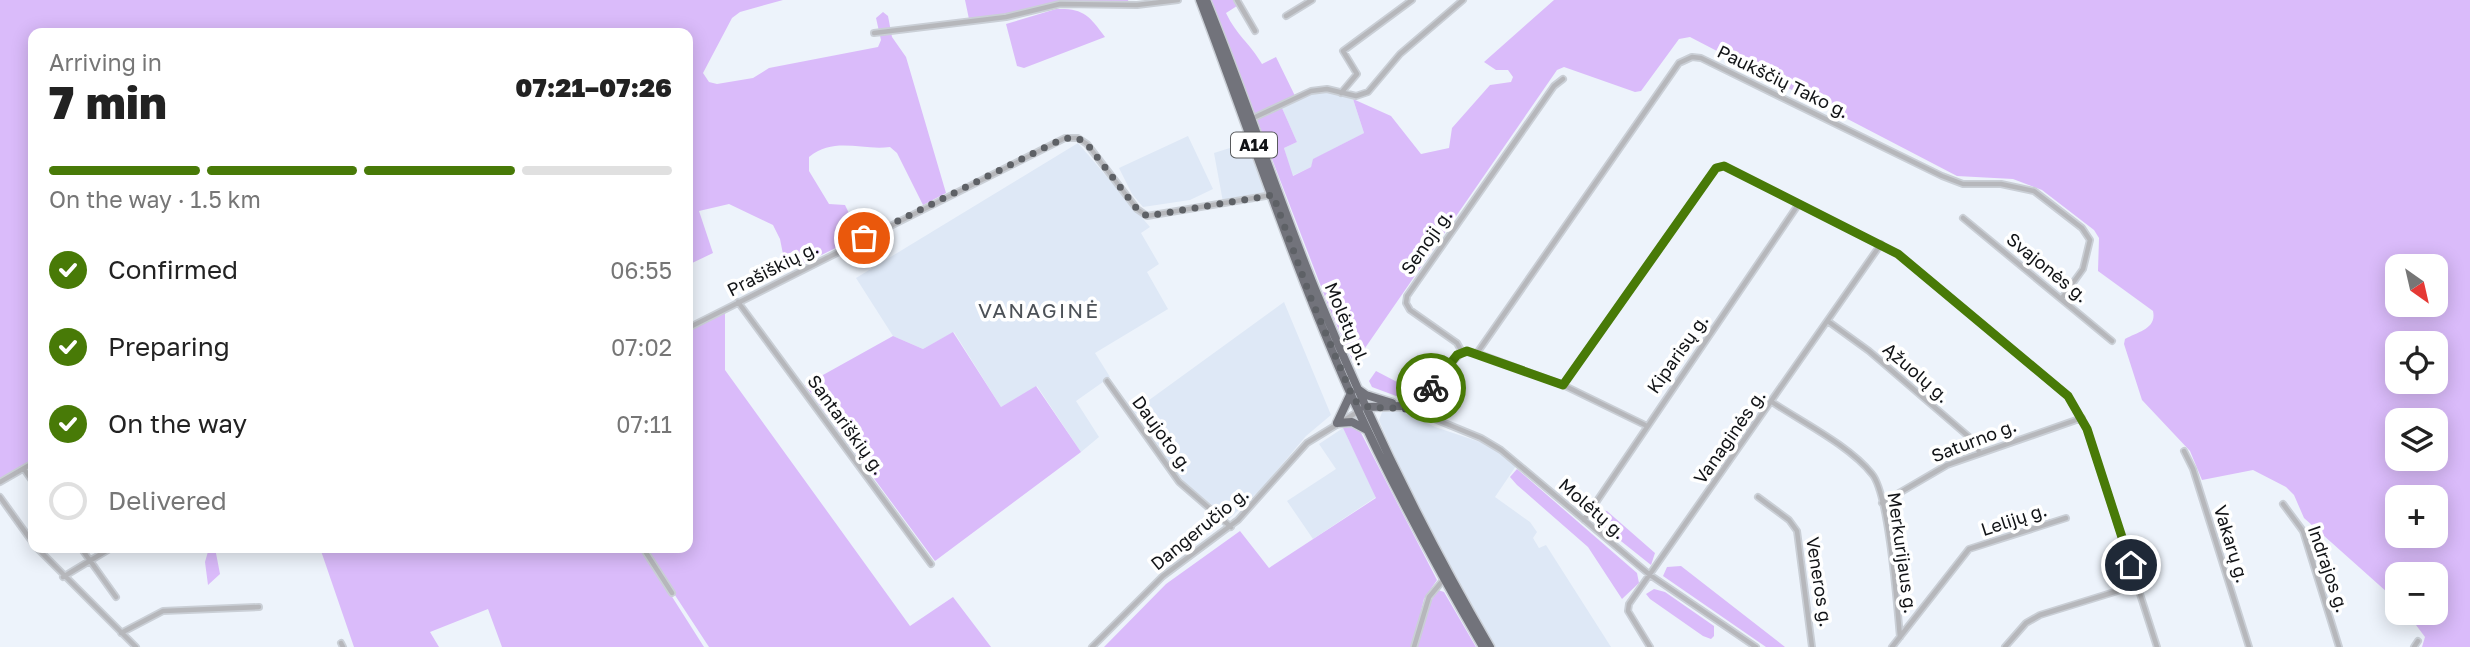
<!DOCTYPE html>
<html lang="en">
<head>
<meta charset="utf-8">
<style>
	:root { --surface:#fff; --page:#f6f6f6; --text:#222; --muted:#767676; --line:#e0e0e0; --accent:#487a07 }
	body { margin:0; font-family:"Golos Text",sans-serif; background:var(--page); color:var(--text); height:100vh; display:flex; flex-direction:column; font-size:26px; white-space:nowrap }
	* { box-sizing:border-box; margin:0 }
	p { font-size:23px; color:var(--muted) }
	.icon { flex:none; width:38px; height:38px; fill:none; stroke:currentColor; stroke-width:2; stroke-linecap:round; stroke-linejoin:round }
	.map { position:relative; flex:1; overflow:hidden }
	.panel { position:absolute; left:28px; top:28px; width:665px; height:525px; display:flex; flex-direction:column; background:var(--surface); border-radius:14px; box-shadow:0 4px 18px #0003 }
	.panel>* { flex:none }
	.needle { width:46px; rotate:146deg }
	.controls { position:absolute; left:2385px; top:254px; display:grid; gap:14px }
	.controls a { display:grid; place-items:center; width:63px; height:63px; border-radius:14px; background:var(--surface); box-shadow:0 4px 18px #0003; font-size:35px }
	.pin { position:absolute; display:grid; place-items:center; width:60px; height:60px; color:#fff; margin:-30px; border:4px solid #fff; border-radius:50%; box-shadow:0 2px 7px #0007 }
	.courier { position:absolute; display:grid; place-items:center; width:70px; height:70px; margin:-35px; border:5px solid #487a07; border-radius:50%; background:#fff; color:#222; box-shadow:0 2px 9px #0007 }
	.summary em { font-style:normal; font-weight:800 }
	.summary div { display:flex; flex-direction:column-reverse }
	.summary { display:flex; align-items:center; justify-content:space-between; height:119px; padding:0 21px }
	h1 { font-size:46px; font-weight:800; line-height:52px }
	.bar { display:grid; grid-template-columns:repeat(4,1fr); gap:10px 7px; align-content:center; height:84px; padding:0 21px }
	.bar i { height:9px; border-radius:5px; background:var(--line) }
	.bar .selected { background:var(--accent) }
	.bar p { grid-column:span 4 }
	ol { padding:0 21px; list-style:none }
	li { display:flex; align-items:center; gap:21px; height:77px }
	li p { margin-inline-start:auto }
	li .icon { padding:7px; border-radius:50%; background:var(--accent); color:#fff; stroke-width:4 }
	li:last-child { color:var(--muted) }
	li i { width:38px; height:38px; border:4px solid var(--line); border-radius:50% }
	.map>svg:first-child { display:block }
	.built { fill:#dee8f6 }
	.green { fill:#dabbfa; fill-rule:evenodd }
	.lines { fill:none; stroke-linecap:round; stroke-linejoin:round }
	.street-casing { stroke:#cacfd6; stroke-width:8 }
	.highway-casing { stroke:#cacfd6; stroke-width:11 }
	.street { stroke:#b6b7bb; stroke-width:4.5 }
	.highway { stroke:#72737b; stroke-width:8 }
	.done { stroke:#5e6166; stroke-width:7; stroke-dasharray:0 12.6 }
	.route { stroke:#487a07; stroke-width:9 }
	.labels { text-anchor:middle; stroke-width:7; stroke-linejoin:round; paint-order:stroke }
	.shield { fill:#fff; stroke:#585a5c; stroke-width:2 }
	.shield-label { font-size:16px; font-weight:bold; fill:#111316 }
	.street-label { font-size:18px; fill:#111316; stroke:#fff }
	.quarter-label { font-size:21px; letter-spacing:2px; fill:#4c5157; stroke:#fff }
</style>
</head>
<body>
<div class="map">
<svg width="2470" height="647" viewBox="0 0 2470 647">
	<rect width="100%" height="100%" fill="#edf3fb"/>
	<!-- built -->
	<path class="built" d="M1318 87 1339 89 1353 99 1364 133 1314 159 1311 167 1292 176 1284 148 1297 142 1282 108 1297 100 1295 95Z
		M1188 136 1213 189 1190 200 1143 207 1132 194 1119 168Z
		M1249 142 1267 192 1223 202 1214 153Z
		M1078 143 1150 227 1141 233 1159 264 1147 272 1168 309 1095 353 1110 377 1076 401 1099 437 1081 452 1037 386 1001 407 954 332 923 349 893 336 856 278Z
		M1284 302 1331 415 1306 436 1264 486 1229 519 1185 483 1134 411Z
		M1399 409 1435 427 1489 445 1516 466 1495 497 1530 522 1537 532 1533 538 1539 548 1546 545 1611 647H1494L1418 508 1382 427 1379 420 1383 410Z
		M1343 428 1376 497 1313 539 1287 501 1336 469 1319 444Z"/>
	<!-- green -->
	<path class="green" d="M0 0H783L740 12 732 18 703 73 709 82 717 84 753 78 769 68 878 47 881 40 876 18 883 12 888 16 892 37 906 57 946 193 923 205 897 153 890 147C862 151 835 136 809 157V171L829 204 845 205 860 236 795 268 784 259 780 239 773 225 729 204 699 211 713 253 688 265V33H33V461L0 480Z
		M965 0H1128L1129 3 1065 1 1003 15 969 19Z
		M1211 0H1233L1237 6 1226 13C1237 36 1249 42 1262 64L1276 57 1297 100 1282 108 1297 142 1284 148 1293 176 1311 167 1313 159 1364 133 1353 99 1391 116 1421 154 1449 148 1452 128 1490 85 1511 82 1513 77 1508 70H1496L1484 62 1554 0H2470V647H2422L2425 637 2407 613 2436 612V574H2398L2397 601 2304 518 2294 495 2286 487 2253 470 2202 480 2190 451 2142 400 2124 344 2125 339C2138 332 2157 329 2153 311L2098 271 2099 238 2094 230 2042 190 2013 179 1957 176 1690 37 1679 39 1641 91 1635 92 1564 67 1557 70 1354 364 1330 310ZM2398 266H2436V304H2398ZM2398 343H2436V382H2398ZM2398 420H2436V458H2398ZM2398 497H2436V536H2398Z
		M1056 9C1083 8 1089 15 1105 37L1024 68 1017 66 1006 24Z
		M725 312V370L910 626 953 597 991 647H709L644 548H688V331Z
		M953 332 1001 407 1036 386 1081 452 935 561 805 385 893 336 923 349Z
		M1376 371 1420 394 1421 396 1415 403 1372 387 1369 381Z
		M1350 425 1359 429 1437 580 1424 599 1412 647H1104L1166 584 1240 531 1269 568 1376 498 1343 428Z
		M1517 469 1637 573 1639 583 1622 599 1588 547 1517 485 1510 477Z
		M1598 510 1607 511 1655 553 1651 565 1592 518Z
		M209 548H215L220 574 208 585 205 562Z
		M320 548H641L704 647H502L488 609 430 632 439 647H354Z
		M1681 566 1785 647H1766L1663 576 1667 567Z
		M1654 589 1665 592 1714 626V636L1711 639 1703 636 1650 599 1646 594Z
		M1438 590 1444 592 1476 647H1417L1426 609Z"/>
	<g class="lines">
		<!-- street casing -->
		<g class="street-casing">
			<path id="street" d="M1237 0 1255 31
				M1286 16 1312 0
				M874 33 1006 17 1060 4 1137 5 1178 0
				M1341 93 1357 74 1343 51 1412 0
				M1251 119 1311 91 1327 89 1356 96 1368 92 1400 54 1463 0
				M1963 218 2112 341
				M738 302 931 564
				M1829 322 1869 351 1975 442 1979 452
				M688 328 1065 138H1078L1087 144 1137 209 1147 216 1272 195
				M1462 352 1457 343 1410 310 1406 303 1407 296 1554 86 1563 79
				M1462 352 1477 353 1563 385 1645 425
				M1477 353 1679 63 1692 57 1701 58 1942 176 1963 184H2001L2034 191 2082 228 2090 240 2083 269 2062 298
				M1107 381 1179 482 1231 527
				M1563 385 1716 168 1724 166 1898 254 2068 396 2087 429 2157 647
				M1772 402C1802 422 1850 446 1872 474 1889 494 1897 605 1900 637
				M1403 406 1481 438 1501 450 1650 575 1756 647
				M1416 412 1438 378 1462 352
				M2184 451 2193 469 2249 647
				M24 469 33 482
				M0 482 33 463
				M0 497 33 543
				M1758 497 1789 520 1797 531 1812 647
				M1882 503 1947 465 2082 418
				M2283 504 2303 531 2339 647
				M1584 520 1798 205
				M37 548 136 647
				M81 548 116 597
				M643 548 672 593
				M63 577 111 548
				M121 633 163 611 259 607
				M341 643 343 647
				M1092 647 1163 576 1238 520 1307 443 1359 411
				M1414 647 1429 597 1444 579
				M1650 647 1628 611 1629 604 1881 244
				M1892 647 1969 549 2066 518
				M2005 647 2026 623 2040 615 2137 585
				M2414 647 2418 641"/>
		</g>
		<!-- highway casing -->
		<g class="highway-casing">
			<path id="highway" d="M1200 0C1250 132 1294 268 1352 397 1391 483 1436 566 1483 647
				M1206 0C1245 95 1276 193 1315 289 1365 412 1423 532 1490 647
				M1359 390 1366 395 1392 403
				M1365 407 1402 406
				M1337 423 1352 422 1367 430
				M1337 423 1351 393"/>
		</g>
		<!-- street -->
		<use href="#street" class="street"/>
		<!-- highway -->
		<use href="#highway" class="highway"/>
	</g>
	<g class="lines">
		<!-- done -->
		<path class="done" d="M864 238 1052 144C1065 138 1075 134 1087 144L1137 209 1147 216 1273 195 1312 301 1354 400C1369 414 1396 403 1416 412L1431 388"/>
		<!-- route -->
		<path class="route" d="M1431 388 1457 355 1467 351 1563 385 1716 168 1724 166 1898 254 2068 396 2087 429 2131 565"/>
	</g>
	<g class="labels">
		<!-- shield labels -->
		<rect class="shield" x="1231" y="132.5" width="46" height="25" rx="5"/>
		<g class="shield-label">
			<text x="1254" y="151">A14</text>
		</g>
		<!-- street labels -->
		<g class="street-label">
			<text transform="translate(1783 82) rotate(26)" y="6">Paukščių Tako g.</text>
			<text transform="translate(1427 242) rotate(-55)" y="6">Senoji g.</text>
			<text transform="translate(2047 268) rotate(39)" y="6">Svajonės g.</text>
			<text transform="translate(773 269) rotate(-27)" y="6">Prašiškių g.</text>
			<text transform="translate(1347 324) rotate(67)" y="6">Molėtų pl.</text>
			<text transform="translate(1678 354) rotate(-55)" y="6">Kiparisų g.</text>
			<text transform="translate(1916 373) rotate(41)" y="6">Ąžuolų g.</text>
			<text transform="translate(846 425) rotate(54)" y="6">Santariškių g.</text>
			<text transform="translate(1162 434) rotate(54)" y="6">Daujoto g.</text>
			<text transform="translate(1730 437) rotate(-55)" y="6">Vanaginės g.</text>
			<text transform="translate(1974 441) rotate(-21)" y="6">Saturno g.</text>
			<text transform="translate(1592 509) rotate(41)" y="6">Molėtų g.</text>
			<text transform="translate(2014 520) rotate(-18)" y="6">Lelijų g.</text>
			<text transform="translate(1200 529) rotate(-39)" y="6">Dangeručio g.</text>
			<text transform="translate(2231 544) rotate(73)" y="6">Vakarų g.</text>
			<text transform="translate(1902 553) rotate(82)" y="6">Merkurijaus g.</text>
			<text transform="translate(2328 569) rotate(71)" y="6">Indrajos g.</text>
			<text transform="translate(1819 582) rotate(81)" y="6">Veneros g.</text>
		</g>
		<!-- quarter labels -->
		<g class="quarter-label">
			<text x="1039" y="318">VANAGINĖ</text>
		</g>
	</g>
</svg>
<div class="controls">
<a><svg class="needle" viewBox="-14 -14 28 28"><path d="M0-13l5 13h-10z" fill="#e53935"/><path d="M0 13l5-13h-10z" fill="#767676"/></svg></a>
<a><svg class="icon" aria-label="locate" viewBox="0 0 24 24"><circle cx="12" cy="12" r="6"/><path d="M12 2v4M12 18v4M2 12h4M18 12h4"/></svg></a>
<a><svg class="icon" aria-label="layers" viewBox="0 0 24 24"><path d="M12 4l9 5-9 5-9-5zM3 14l9 5 9-5"/></svg></a>
<a>+</a>
<a>−</a>
</div>
<div class="pin" style="left:864px;top:238px;background:#ea580c"><svg class="icon" aria-label="bag" viewBox="0 0 24 24"><path d="M5 8h14l-1 12H6zM9 8a3 3 0 0 1 6 0"/></svg></div>
<div class="pin" style="left:2131px;top:565px;background:#1f2937"><svg class="icon" aria-label="home" viewBox="0 0 24 24"><path d="M3 11l9-7 9 7M6 9v11h12V9"/></svg></div>
<div class="courier" style="left:1431px;top:388px"><svg class="icon" aria-label="bike" viewBox="0 0 24 24"><circle cx="6" cy="16" r="4"/><circle cx="18" cy="16" r="4"/><path d="M6 16l4-8h5l3 8M10 8l3 8H6M13 5h3"/></svg></div>
<section class="panel">
<div class="summary"><div><h1>7 min</h1><p>Arriving in</p></div><em>07:21–07:26</em></div>
<div class="bar"><i class="selected"></i><i class="selected"></i><i class="selected"></i><i></i><p>On the way · 1.5 km</p></div>
<ol>
<li><svg class="icon" aria-label="check" viewBox="0 0 24 24"><path d="M5 12l5 5 9-10"/></svg>Confirmed<p>06:55</p></li>
<li><svg class="icon" aria-label="check" viewBox="0 0 24 24"><path d="M5 12l5 5 9-10"/></svg>Preparing<p>07:02</p></li>
<li><svg class="icon" aria-label="check" viewBox="0 0 24 24"><path d="M5 12l5 5 9-10"/></svg>On the way<p>07:11</p></li>
<li><i></i>Delivered</li>
</ol>
</section>
</div>
</body>
</html>
